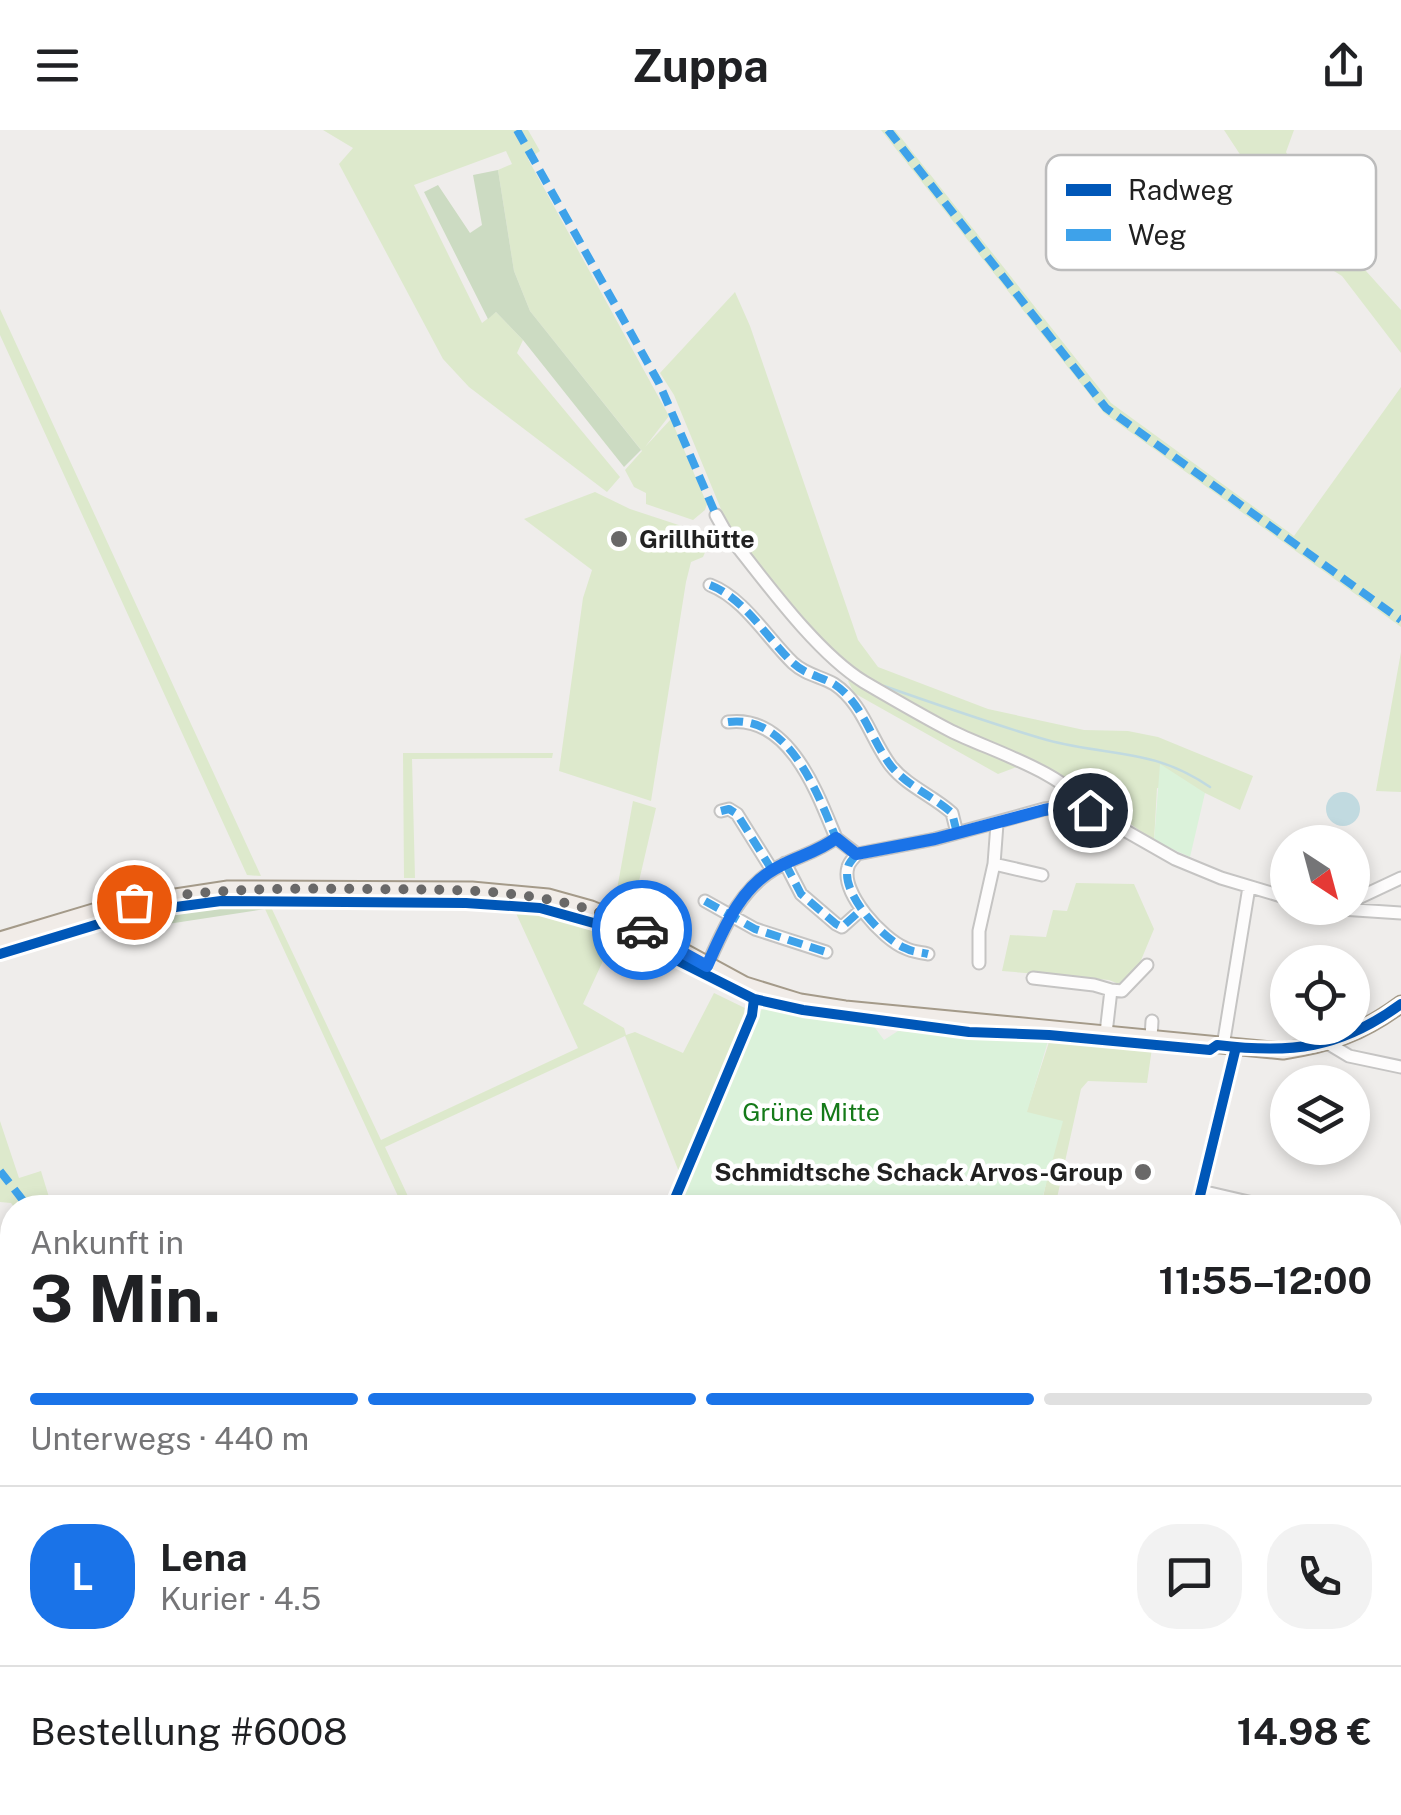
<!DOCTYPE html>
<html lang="de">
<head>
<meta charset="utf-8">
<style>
	:root { --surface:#fff; --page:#f2f2f2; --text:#202124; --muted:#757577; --line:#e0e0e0; --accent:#1a73e8 }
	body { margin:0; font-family:"Public Sans",sans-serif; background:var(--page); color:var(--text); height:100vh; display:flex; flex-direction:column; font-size:38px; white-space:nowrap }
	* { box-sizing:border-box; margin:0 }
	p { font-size:32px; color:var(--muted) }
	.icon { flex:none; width:55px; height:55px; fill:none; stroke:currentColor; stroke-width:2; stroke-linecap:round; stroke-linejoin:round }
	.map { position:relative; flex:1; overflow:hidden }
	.panel { position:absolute; left:0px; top:1065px; width:1402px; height:620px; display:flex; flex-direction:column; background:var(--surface); border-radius:40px 40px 0 0; box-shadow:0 5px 15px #0003 }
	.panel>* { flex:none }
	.needle { width:65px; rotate:144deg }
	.tools { position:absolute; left:1270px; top:695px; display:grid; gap:20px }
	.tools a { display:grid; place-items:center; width:100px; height:100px; border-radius:50%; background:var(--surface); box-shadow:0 5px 15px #0003; font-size:50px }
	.pin { position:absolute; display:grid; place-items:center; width:85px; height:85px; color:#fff; margin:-42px; border:5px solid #fff; border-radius:50%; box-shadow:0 2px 10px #0007 }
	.courier { position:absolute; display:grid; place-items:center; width:100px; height:100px; margin:-50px; border:8px solid #1a73e8; border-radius:50%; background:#fff; color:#222; box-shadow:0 2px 12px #0007 }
	.summary em { font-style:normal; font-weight:700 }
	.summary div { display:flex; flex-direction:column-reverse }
	.summary { display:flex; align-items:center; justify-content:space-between; height:170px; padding:0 30px }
	h1 { font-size:65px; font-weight:700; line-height:75px }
	.bar { display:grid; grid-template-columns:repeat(4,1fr); gap:15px 10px; align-content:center; height:120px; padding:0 30px }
	.bar i { height:12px; border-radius:8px; background:var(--line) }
	.bar .active { background:var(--accent) }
	.bar p { grid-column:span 4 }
	.line { display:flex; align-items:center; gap:25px; padding:0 30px; border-top:2px solid var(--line) }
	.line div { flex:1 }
	.round { display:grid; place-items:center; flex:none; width:105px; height:105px; border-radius:40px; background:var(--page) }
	header { display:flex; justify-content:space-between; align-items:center; height:130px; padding:0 30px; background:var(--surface); font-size:45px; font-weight:700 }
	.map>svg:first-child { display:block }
	.grass { fill:#dde9cc }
	.forest { fill:#ccdbc2 }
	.park { fill:#dbf2da }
	.pitch { fill:#b9e2d0 }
	.water { fill:#c1dae0 }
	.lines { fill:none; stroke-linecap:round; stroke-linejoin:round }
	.stream { stroke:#c1dae0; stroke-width:2.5 }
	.minor-casing { stroke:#c5c4c3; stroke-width:15 }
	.major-casing { stroke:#a49a89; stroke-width:19 }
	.minor { stroke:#fdfcfc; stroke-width:11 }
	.major { stroke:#f1ece8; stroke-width:15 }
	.quiet { stroke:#3ea2ea; stroke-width:8; stroke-dasharray:15 8; stroke-linecap:butt }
	.cycleway-casing { stroke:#fff; stroke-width:16 }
	.cycleway { stroke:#0057b8; stroke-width:10 }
	.done { stroke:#696868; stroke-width:10; stroke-dasharray:0 18 }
	.route { stroke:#1a73e8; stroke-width:12 }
	.poi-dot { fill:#696868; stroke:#fff; stroke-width:4 }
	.labels { text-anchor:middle; stroke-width:9; stroke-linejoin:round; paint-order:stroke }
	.poi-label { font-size:25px; font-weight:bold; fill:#212121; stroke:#fff; text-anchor:start }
	.park-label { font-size:25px; fill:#157a19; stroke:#fff }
	.key { fill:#fff; stroke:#bcbcbc; stroke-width:2.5 }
	.key-label { font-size:28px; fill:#212121 }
</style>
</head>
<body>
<header><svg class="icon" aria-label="menu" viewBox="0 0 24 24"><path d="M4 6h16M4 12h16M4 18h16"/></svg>Zuppa<svg class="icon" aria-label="share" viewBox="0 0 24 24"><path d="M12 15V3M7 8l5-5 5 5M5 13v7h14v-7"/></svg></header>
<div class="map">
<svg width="1401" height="1685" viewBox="0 0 1401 1685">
	<rect width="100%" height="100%" fill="#efedeb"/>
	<!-- grass -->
	<path class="grass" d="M323 0H528L540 21 528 29 669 286 645 317 671 289 707 374 705 380 693 390 646 374V363L634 357 625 340 642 321 530 181 514 141 498 40 512 34 506 21 414 55 482 193 496 182 523 210 517 223 620 347 607 362 469 257 443 229 339 34 353 18Z
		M881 0H895L1111 273 1294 406 1401 257V497L1104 283Z
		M1224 0H1294L1286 22 1312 74 1332 103 1401 180V223L1342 146 1286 111 1243 29Z
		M735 162 750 196 858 510 878 537 988 579 1084 600 1128 601 1158 607 1253 646 1240 680 1205 663 1157 658 1154 711 1087 662 1027 633 998 644 854 563 848 551 858 541 831 520 730 401 674 265 660 243Z
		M0 179 261 746 247 745 0 205Z
		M595 362 630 379 712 406 703 427 691 432 686 452 651 671 559 641 583 468 592 440 524 389Z
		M1401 522V662L1376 661Z
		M403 623H553L552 628 412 629 415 748H404Z
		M633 671 656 678 633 777 614 776Z
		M1076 753 1134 754 1154 799 1139 835 1121 855 1109 850 1002 841 1010 805 1046 807 1053 780 1067 781Z
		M271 777 381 1010 578 918 515 781 550 784 615 805 583 874 624 898 626 905 635 902 683 923 714 863 749 880 681 1047 625 906 385 1017 413 1077H403L265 779Z
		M1050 909 1152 918 1147 953 1088 951 1081 959 1055 1077H1041L1046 1053 1026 983Z
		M0 991 19 1048 41 1041 52 1077H14L11 1073 0 1072Z
		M362 1673 363 1672 468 1673 449 1685H361Z"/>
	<!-- forest -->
	<path class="forest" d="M498 40 514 141 530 181 641 320 624 337 523 210 496 182 488 189 424 62 438 55 470 103 482 95 473 45Z
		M237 774H259L265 779 135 799 101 797 151 784Z"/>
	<!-- park -->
	<path class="park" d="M1160 634 1205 663 1190 727 1154 711Z
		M768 876 873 895 884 910 898 901 1048 911 1027 982 1063 991 1040 1077H668L749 880 754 885Z
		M468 1672 522 1673 524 1678 564 1685H449Z
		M769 1672H916V1673L905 1685H753Z"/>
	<!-- pitch -->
	<path class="pitch" d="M1041 1673V1672L1185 1673 1181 1685H1044Z"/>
	<!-- water -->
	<path class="water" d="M1326 679a17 17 0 1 1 34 0a17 17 0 1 1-34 0Z"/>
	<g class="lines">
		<!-- stream -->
		<path class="stream" d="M884 556C938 575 992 594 1047 610 1109 627 1151 617 1210 657"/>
		<!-- minor casing -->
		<g class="minor-casing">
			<path id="minor" d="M716 385 725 401C762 447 815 522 864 552 893 569 922 586 951 601 991 621 1065 642 1089 680L1175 729 1221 748 1288 768
				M710 455C744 468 767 508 793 533 806 545 820 546 834 554 863 573 871 610 891 636 907 656 933 666 952 683L957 703
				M728 592C789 584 817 662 836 708
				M721 681 729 679 737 684 772 740
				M836 708 857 724 935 709 1044 679 1060 677 1089 680
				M857 724C854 728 849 732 848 737 840 763 883 809 905 818 912 822 920 822 928 824
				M785 733 801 764 836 794 842 797 861 780
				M994 734 1042 745
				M705 771 755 799 826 822
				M1352 771 1401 748
				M1326 778 1401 783
				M979 833V801L994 734 997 694
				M707 836C724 798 741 756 780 736 799 726 820 721 836 708
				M1033 848 1094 855 1111 860 1106 903
				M1111 860 1122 861 1147 835
				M1151 908 1152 891
				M1329 914 1349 926 1401 937
				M1223 916 1249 757
				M1201 1061 1274 1078
				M1197 1078 1236 917
				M1390 1104 1401 1107
				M0 1120 12 1194
				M1390 1210 1401 1166
				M1390 1258 1401 1260
				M0 1278 12 1275
				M0 1374 12 1368
				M1390 1402 1397 1363
				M1390 1465 1394 1439
				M0 1539 12 1555
				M1390 1577 1401 1580
				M1390 1667 1401 1669
				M988 1685 999 1672
				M1345 1685 1347 1672"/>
		</g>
		<!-- major casing -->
		<g class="major-casing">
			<path id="major" d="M0 810 110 777 228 759 472 760 548 767 591 779 653 805 745 855 800 872 845 879 1283 921C1330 914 1362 903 1401 874
				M0 1588 12 1592
				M218 1672 234 1685"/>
		</g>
		<!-- minor -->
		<use href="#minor" class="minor"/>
		<!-- major -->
		<use href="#major" class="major"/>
		<!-- quiet -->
		<path class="quiet" d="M517 0 659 253 716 385
			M888 0 1106 278 1401 490
			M710 455C744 468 767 508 793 533 806 545 820 546 834 554 863 573 871 610 891 636 907 656 933 666 952 683L957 703
			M728 592C789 584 817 662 836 708
			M721 681 729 679 737 684 772 740
			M857 724C854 728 849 732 848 737 840 763 883 809 905 818 912 822 920 822 928 824
			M785 733 801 764 836 794 842 797 861 780
			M705 771 755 799 826 822
			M0 1041 29 1078"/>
		<!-- cycleway casing -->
		<g class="cycleway-casing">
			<path id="cycleway" d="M0 824 138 782 221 771 466 773 540 778 615 799 754 869 803 880 969 902 1049 905 1210 920 1217 915C1291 924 1340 919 1401 874
				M671 1078 752 885 754 869
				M1197 1078 1236 917"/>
		</g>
		<!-- cycleway -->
		<use href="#cycleway" class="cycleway"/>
	</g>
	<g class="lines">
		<!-- done -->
		<path class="done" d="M134 772C210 758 286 758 363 759 460 760 552 756 642 800"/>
		<!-- route -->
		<path class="route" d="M642 800 707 836C724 798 741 755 780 736 799 726 820 721 836 708L856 724 935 709 1044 680 1060 677 1090 680"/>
	</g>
	<!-- markers -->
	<g class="poi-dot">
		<circle cx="619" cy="409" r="10"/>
		<circle cx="1143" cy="1042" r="10"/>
	</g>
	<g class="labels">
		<!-- poi labels -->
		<g class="poi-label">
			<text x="639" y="418">Grillhütte</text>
			<text x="1123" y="1051" text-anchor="end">Schmidtsche Schack Arvos-Group</text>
		</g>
		<!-- park labels -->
		<g class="park-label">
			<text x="811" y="991">Grüne Mitte</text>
		</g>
	</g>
	<!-- legend -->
	<rect x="1046" y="25" width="330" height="115" rx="15" class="key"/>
	<rect x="1066" y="54" width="45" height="12" fill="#0057b8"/>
	<rect x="1066" y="99" width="45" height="12" fill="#3ea2ea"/>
	<g class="key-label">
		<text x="1128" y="70">Radweg</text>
		<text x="1128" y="115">Weg</text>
	</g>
</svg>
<div class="tools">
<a><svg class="needle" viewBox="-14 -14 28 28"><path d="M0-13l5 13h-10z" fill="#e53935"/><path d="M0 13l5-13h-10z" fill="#757577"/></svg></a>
<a><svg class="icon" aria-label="locate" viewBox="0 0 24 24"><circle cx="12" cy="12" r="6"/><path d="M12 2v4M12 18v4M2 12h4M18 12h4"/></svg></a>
<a><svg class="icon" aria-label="layers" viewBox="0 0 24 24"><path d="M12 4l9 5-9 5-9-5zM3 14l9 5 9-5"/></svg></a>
</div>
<div class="pin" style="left:134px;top:772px;background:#ea580c"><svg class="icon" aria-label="bag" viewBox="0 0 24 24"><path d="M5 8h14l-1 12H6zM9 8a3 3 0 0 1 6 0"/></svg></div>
<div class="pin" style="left:1090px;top:680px;background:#1f2937"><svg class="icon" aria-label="home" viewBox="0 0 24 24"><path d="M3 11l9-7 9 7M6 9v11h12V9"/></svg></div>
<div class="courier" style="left:642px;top:800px"><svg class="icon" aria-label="car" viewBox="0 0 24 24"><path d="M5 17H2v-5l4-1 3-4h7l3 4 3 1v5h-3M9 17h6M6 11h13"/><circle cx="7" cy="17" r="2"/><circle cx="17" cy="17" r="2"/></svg></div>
<section class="panel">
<div class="summary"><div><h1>3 Min.</h1><p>Ankunft in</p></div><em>11:55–12:00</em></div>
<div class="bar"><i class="active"></i><i class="active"></i><i class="active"></i><i></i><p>Unterwegs · 440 m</p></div>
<div class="line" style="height:180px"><b class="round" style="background:var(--accent);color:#fff">L</b><div><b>Lena</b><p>Kurier · 4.5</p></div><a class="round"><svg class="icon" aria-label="chat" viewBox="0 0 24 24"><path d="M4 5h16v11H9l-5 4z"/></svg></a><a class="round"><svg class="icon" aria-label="phone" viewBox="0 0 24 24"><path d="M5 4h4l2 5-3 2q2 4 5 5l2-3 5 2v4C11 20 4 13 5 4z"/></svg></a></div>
<div class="line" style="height:130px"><div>Bestellung #6008</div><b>14.98 €</b></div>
</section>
</div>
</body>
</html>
